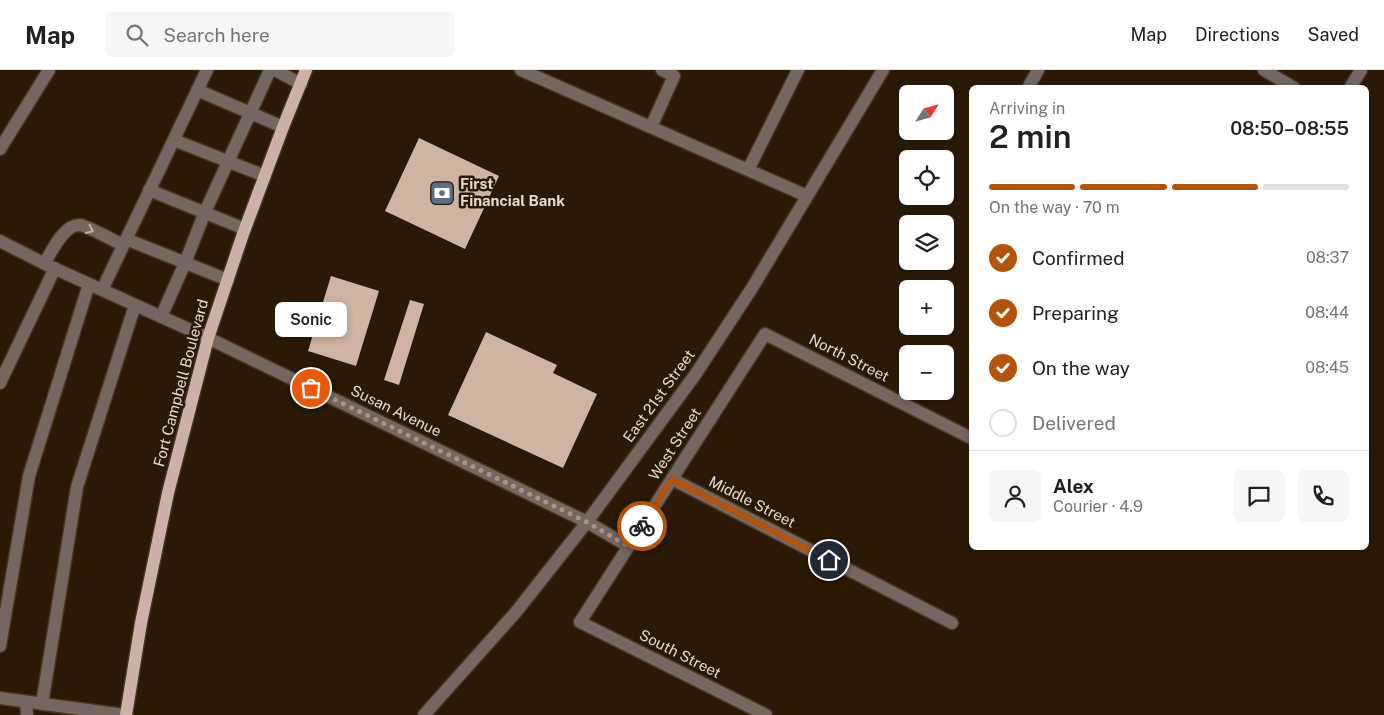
<!DOCTYPE html>
<html lang="en">
<head>
<meta charset="utf-8">
<style>
	:root { --surface:#fff; --page:#f6f6f6; --text:#202124; --muted:#757577; --line:#e0e0e0; --accent:#b45309 }
	body { margin:0; font-family:"Public Sans",sans-serif; background:var(--page); color:var(--text); height:100vh; display:flex; flex-direction:column; font-size:19px; white-space:nowrap }
	* { box-sizing:border-box; margin:0 }
	p { font-size:16px; color:var(--muted) }
	.icon { flex:none; width:28px; height:28px; fill:none; stroke:currentColor; stroke-width:2; stroke-linecap:round; stroke-linejoin:round }
	.map { position:relative; flex:1; overflow:hidden }
	.side { position:absolute; left:969px; top:15px; width:400px; height:465px; display:flex; flex-direction:column; background:var(--surface); border-radius:8px; box-shadow:0 2px 8px #0003 }
	.side>* { flex:none }
	.needle { width:32px; rotate:54deg }
	.controls { position:absolute; left:899px; top:15px; display:grid; gap:10px }
	.controls a { display:grid; place-items:center; width:55px; height:55px; border-radius:8px; background:var(--surface); box-shadow:0 2px 8px #0003; font-size:25px }
	.pin { position:absolute; display:grid; place-items:center; width:42px; height:42px; color:#fff; margin:-21px; border:2px solid #fff; border-radius:50%; box-shadow:0 1px 5px #0007 }
	.courier { position:absolute; display:grid; place-items:center; width:50px; height:50px; margin:-25px; border:4px solid #b45309; border-radius:50%; background:#fff; color:#222; box-shadow:0 1px 6px #0007 }
	.bubble { position:absolute; height:35px; border-radius:8px; background:var(--surface); box-shadow:0 2px 8px #0003; font-size:16px; font-weight:600; line-height:35px; text-align:center }
	.summary em { font-style:normal; font-weight:600 }
	.summary div { display:flex; flex-direction:column-reverse }
	.summary { display:flex; align-items:center; justify-content:space-between; height:85px; padding:0 20px }
	h1 { font-size:32px; font-weight:600; line-height:38px }
	.bar { display:grid; grid-template-columns:repeat(4,1fr); gap:8px 5px; align-content:center; height:60px; padding:0 20px }
	.bar i { height:6px; border-radius:4px; background:var(--line) }
	.bar .on { background:var(--accent) }
	.bar p { grid-column:span 4 }
	.line { display:flex; align-items:center; gap:12px; padding:0 20px; border-top:1px solid var(--line) }
	.line div { flex:1 }
	.round { display:grid; place-items:center; flex:none; width:52px; height:52px; border-radius:8px; background:var(--page) }
	ol { padding:0 20px; list-style:none }
	li { display:flex; align-items:center; gap:15px; height:55px }
	li p { margin-inline-start:auto }
	li .icon { padding:5px; border-radius:50%; background:var(--accent); color:#fff; stroke-width:4 }
	li:last-child { color:var(--muted) }
	li i { width:28px; height:28px; border:2px solid var(--line); border-radius:50% }
	header { display:flex; align-items:center; gap:30px; box-sizing:border-box; height:70px; padding:0 25px; background:var(--surface); border-bottom:1px solid var(--line) }
	header strong { font-size:24px }
	nav { display:flex; gap:28px; margin-inline-start:auto; font-size:18px }
	.search { width:350px; height:45px; background:var(--page); display:flex; align-items:center; gap:12px; box-sizing:border-box; padding:0 18px; border-radius:8px; color:var(--muted); font-size:19px }
	.map>svg:first-child { display:block }
	.building { fill:#cfb5a1 }
	.lines { fill:none; stroke-linecap:round; stroke-linejoin:round }
	.minor-casing { stroke:#443421; stroke-width:15 }
	.major-casing { stroke:#443421; stroke-width:15 }
	.minor { stroke:#746661; stroke-width:12 }
	.major { stroke:#cdb1a6; stroke-width:12 }
	.oneway { stroke:#bdb1a7 }
	.done { stroke:#a49687; stroke-width:5; stroke-dasharray:0 9 }
	.route { stroke:#b45309; stroke-width:6 }
	.labels { text-anchor:middle; stroke-width:5; stroke-linejoin:round; paint-order:stroke }
	.poi-label { font-size:15px; font-weight:bold; fill:#e5d9cd; stroke:#2a1905; text-anchor:start }
	.street-label { font-size:15px; fill:#e5d9cd; stroke:#2a1905 }
</style>
</head>
<body>
<header>
<strong>Map</strong>
<div class="search"><svg class="icon" aria-label="search" viewBox="0 0 24 24"><circle cx="10" cy="10" r="6"/><path d="M15 15l6 6"/></svg>Search here</div>
<nav><a>Map</a><a>Directions</a><a>Saved</a></nav>
</header>
<div class="map">
<svg width="1384" height="645" viewBox="0 0 1384 645">
	<rect width="100%" height="100%" fill="#2a1905"/>
	<!-- building -->
	<path class="building" d="M419 68 499 106 465 179 385 141Z
		M331 206 379 221 356 296 308 281Z
		M410 230 424 234 399 315 384 310Z
		M486 262 557 295 553 303 597 324 563 398 448 345Z"/>
	<g class="lines">
		<!-- minor casing -->
		<g class="minor-casing">
			<path id="minor" d="M275 0 301 14
				M521 0 807 126
				M1264 0 1294 18
				M1028 18 1038 0
				M1350 18 1361 0
				M197 20 283 57
				M651 57 674 6 662 0
				M174 70 265 106
				M0 79 49 0
				M748 100 798 0
				M149 120 245 159
				M126 169 228 210
				M0 171 47 195 208 268 587 452 628 476
				M45 193C51 182 64 154 80 155 88 156 114 171 123 175
				M102 220 207 0
				M161 247 185 193 205 142 270 0
				M0 313 55 198
				M672 409 952 553
				M0 576 29 406 89 214
				M0 628 124 645
				M26 632 27 645
				M42 634 77 417 135 235
				M424 645 516 542 587 452 695 305 752 218 883 0
				M766 645 580 552 765 264 971 368"/>
		</g>
		<!-- major casing -->
		<g class="major-casing">
			<path id="major" d="M126 645 141 553 168 423 208 268 243 164 283 57 306 0"/>
		</g>
		<!-- minor -->
		<use href="#minor" class="minor"/>
		<!-- major -->
		<use href="#major" class="major"/>
	</g>
	<!-- one-way arrows -->
	<defs><path id="oneway-chevron" d="M-2-3.5L2.5 0L-2 3.5" fill="none" stroke-width="1.6" stroke-linecap="round" stroke-linejoin="round" transform="scale(1.25)"/></defs>
	<use class="oneway" href="#oneway-chevron" transform="translate(90 160) rotate(25)"/>
	<g class="lines">
		<!-- done -->
		<path class="done" d="M311 318 587 452 628 476 642 456"/>
		<!-- route -->
		<path class="route" d="M642 456 672 409 829 490"/>
	</g>
	<!-- icons -->
	<defs>
		<g id="bank-square" transform="scale(1.25)"><rect x="-9" y="-9" width="18" height="18" rx="4" fill="#5c6f8a" stroke="#2a1905"/><path d="M-6-4H6V4H-6ZM0-2.3a2.3 2.3 0 1 0 0 4.6a2.3 2.3 0 1 0 0-4.6Z" fill="#fff"/></g>
	</defs>
	<g fill-rule="evenodd">
		<use href="#bank-square" x="442" y="123"/>
	</g>
	<g class="labels">
		<!-- poi labels -->
		<g class="poi-label">
			<text x="460" y="119">First<tspan x="460" dy="17">Financial Bank</tspan></text>
		</g>
		<!-- street labels -->
		<g class="street-label">
			<text transform="translate(849 288) rotate(27)" y="5">North Street</text>
			<text transform="translate(181 313) rotate(-75)" y="5">Fort Campbell Boulevard</text>
			<text transform="translate(659 326) rotate(-54)" y="5">East 21st Street</text>
			<text transform="translate(396 341) rotate(26)" y="5">Susan Avenue</text>
			<text transform="translate(675 374) rotate(-57)" y="5">West Street</text>
			<text transform="translate(752 432) rotate(27)" y="5">Middle Street</text>
			<text transform="translate(680 584) rotate(27)" y="5">South Street</text>
		</g>
	</g>
</svg>
<div class="controls">
<a><svg class="needle" viewBox="-14 -14 28 28"><path d="M0-13l5 13h-10z" fill="#e53935"/><path d="M0 13l5-13h-10z" fill="#757577"/></svg></a>
<a><svg class="icon" aria-label="locate" viewBox="0 0 24 24"><circle cx="12" cy="12" r="6"/><path d="M12 2v4M12 18v4M2 12h4M18 12h4"/></svg></a>
<a><svg class="icon" aria-label="layers" viewBox="0 0 24 24"><path d="M12 4l9 5-9 5-9-5zM3 14l9 5 9-5"/></svg></a>
<a>+</a>
<a>−</a>
</div>
<div class="pin" style="left:311px;top:318px;background:#ea580c"><svg class="icon" aria-label="bag" viewBox="0 0 24 24"><path d="M5 8h14l-1 12H6zM9 8a3 3 0 0 1 6 0"/></svg></div>
<div class="pin" style="left:829px;top:490px;background:#1f2937"><svg class="icon" aria-label="home" viewBox="0 0 24 24"><path d="M3 11l9-7 9 7M6 9v11h12V9"/></svg></div>
<div class="courier" style="left:642px;top:456px"><svg class="icon" aria-label="bike" viewBox="0 0 24 24"><circle cx="6" cy="16" r="4"/><circle cx="18" cy="16" r="4"/><path d="M6 16l4-8h5l3 8M10 8l3 8H6M13 5h3"/></svg></div>
<div class="bubble" style="left:275px;top:232px;width:72px">Sonic</div>
<section class="side">
<div class="summary"><div><h1>2 min</h1><p>Arriving in</p></div><em>08:50–08:55</em></div>
<div class="bar"><i class="on"></i><i class="on"></i><i class="on"></i><i></i><p>On the way · 70 m</p></div>
<ol>
<li><svg class="icon" aria-label="check" viewBox="0 0 24 24"><path d="M5 12l5 5 9-10"/></svg>Confirmed<p>08:37</p></li>
<li><svg class="icon" aria-label="check" viewBox="0 0 24 24"><path d="M5 12l5 5 9-10"/></svg>Preparing<p>08:44</p></li>
<li><svg class="icon" aria-label="check" viewBox="0 0 24 24"><path d="M5 12l5 5 9-10"/></svg>On the way<p>08:45</p></li>
<li><i></i>Delivered</li>
</ol>
<div class="line" style="height:90px"><a class="round"><svg class="icon" aria-label="person" viewBox="0 0 24 24"><circle cx="12" cy="8" r="4"/><path d="M4 21q1-7 8-7t8 7"/></svg></a><div><b>Alex</b><p>Courier · 4.9</p></div><a class="round"><svg class="icon" aria-label="chat" viewBox="0 0 24 24"><path d="M4 5h16v11H9l-5 4z"/></svg></a><a class="round"><svg class="icon" aria-label="phone" viewBox="0 0 24 24"><path d="M5 4h4l2 5-3 2q2 4 5 5l2-3 5 2v4C11 20 4 13 5 4z"/></svg></a></div>
</section>
</div>
</body>
</html>
